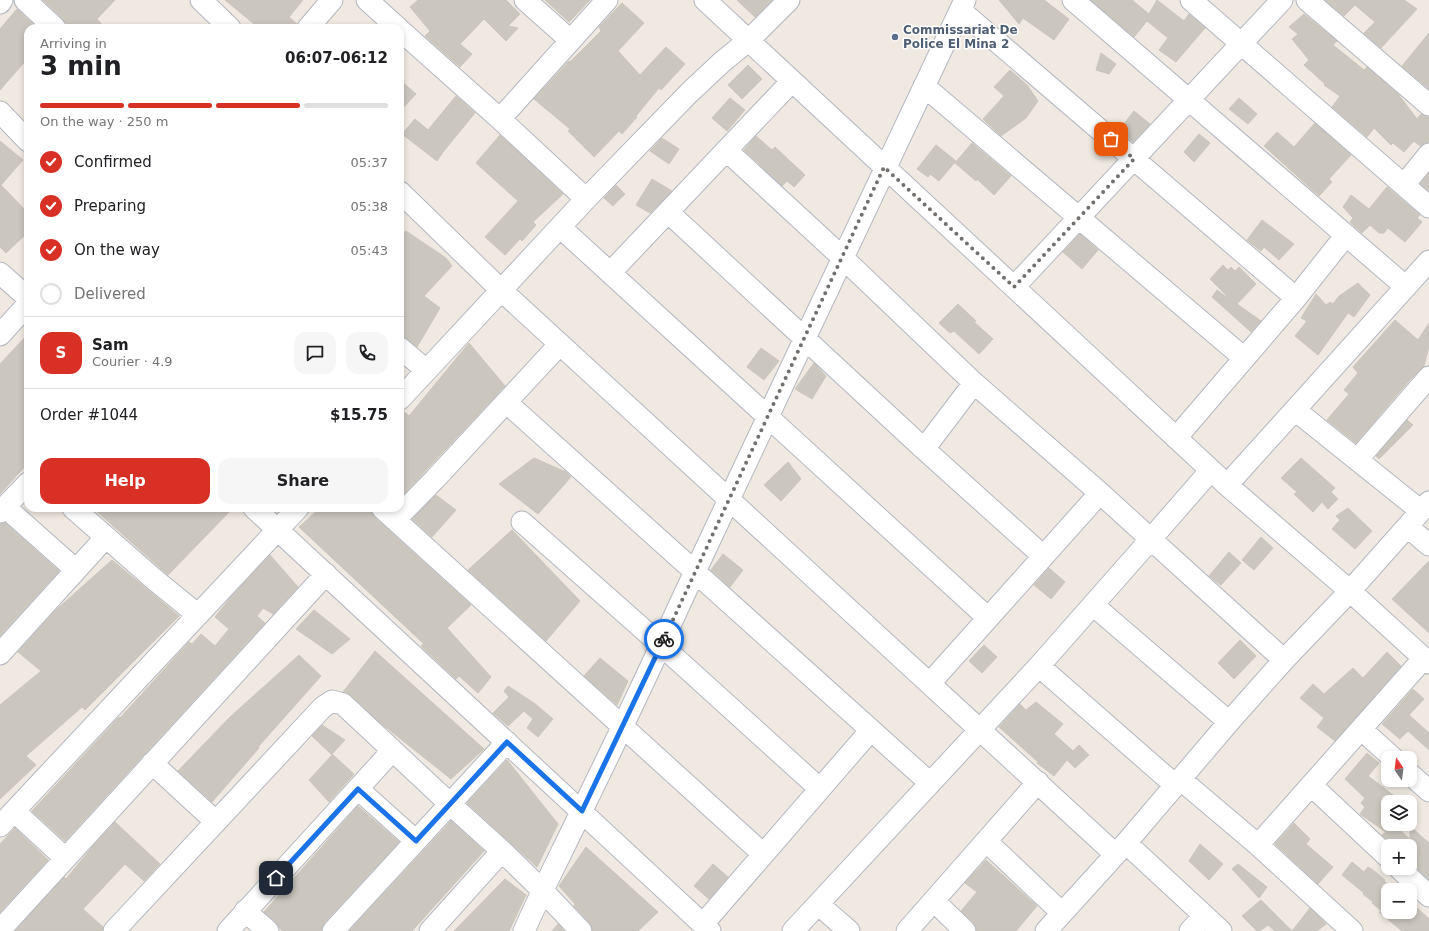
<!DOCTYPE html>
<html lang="en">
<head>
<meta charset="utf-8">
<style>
	:root { --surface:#fff; --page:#f6f6f6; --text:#202124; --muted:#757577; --line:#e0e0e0; --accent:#d93025 }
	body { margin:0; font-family:"DejaVu Sans",sans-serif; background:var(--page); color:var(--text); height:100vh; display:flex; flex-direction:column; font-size:15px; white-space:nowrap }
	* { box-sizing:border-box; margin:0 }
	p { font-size:13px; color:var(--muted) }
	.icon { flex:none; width:22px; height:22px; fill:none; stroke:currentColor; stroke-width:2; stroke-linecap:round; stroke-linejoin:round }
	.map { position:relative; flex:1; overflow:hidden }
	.sheet { position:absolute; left:24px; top:24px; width:380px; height:488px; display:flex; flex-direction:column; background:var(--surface); border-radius:12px; box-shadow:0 2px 6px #0003 }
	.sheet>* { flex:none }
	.needle { width:26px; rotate:346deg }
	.fabs { position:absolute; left:1381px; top:751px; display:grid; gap:8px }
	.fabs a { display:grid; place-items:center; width:36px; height:36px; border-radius:8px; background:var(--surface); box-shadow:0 2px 6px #0003; font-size:20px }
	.pin { position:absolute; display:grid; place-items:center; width:34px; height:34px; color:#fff; margin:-17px; border-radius:8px; box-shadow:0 2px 6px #0006 }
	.courier { position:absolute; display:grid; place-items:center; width:40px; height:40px; margin:-20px; border:3px solid #1a73e8; border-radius:50%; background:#fff; color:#222; box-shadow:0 1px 5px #0007 }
	.summary em { font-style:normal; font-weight:600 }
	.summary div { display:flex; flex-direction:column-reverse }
	.summary { display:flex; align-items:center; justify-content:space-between; height:68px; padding:0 16px }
	h1 { font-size:26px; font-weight:600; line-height:30px }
	.bar { display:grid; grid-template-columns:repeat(4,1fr); gap:6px 4px; align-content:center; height:48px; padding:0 16px }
	.bar i { height:5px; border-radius:3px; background:var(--line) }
	.bar .active { background:var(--accent) }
	.bar p { grid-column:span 4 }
	.line { display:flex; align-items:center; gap:10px; padding:0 16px; border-top:1px solid var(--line) }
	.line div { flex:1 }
	.round { display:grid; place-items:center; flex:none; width:42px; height:42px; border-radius:12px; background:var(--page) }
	ol { padding:0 16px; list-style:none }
	li { display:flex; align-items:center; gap:12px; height:44px }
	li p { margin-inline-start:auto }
	li .icon { padding:4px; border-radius:50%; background:var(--accent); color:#fff; stroke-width:4 }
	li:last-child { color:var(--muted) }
	li i { width:22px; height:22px; border:2px solid var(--line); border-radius:50% }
	.cta { display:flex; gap:8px; margin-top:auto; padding:8px 16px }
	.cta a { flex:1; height:46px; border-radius:12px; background:var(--accent); color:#fff; font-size:16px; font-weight:600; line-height:46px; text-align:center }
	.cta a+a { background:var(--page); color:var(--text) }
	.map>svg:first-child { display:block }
	.building { fill:#cbc7bf; stroke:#cbc5ba }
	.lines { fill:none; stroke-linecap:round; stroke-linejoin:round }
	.minor-casing { stroke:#b4b7c1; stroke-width:23 }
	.minor { stroke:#fff; stroke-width:21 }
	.done { stroke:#726f6d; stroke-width:4; stroke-dasharray:0 7.2 }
	.route { stroke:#1a73e8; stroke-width:5 }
	.service-dot { fill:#5c6f8a; stroke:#fff; stroke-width:1.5 }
	.labels { text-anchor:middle; stroke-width:3; stroke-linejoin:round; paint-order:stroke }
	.service-label { font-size:12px; font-weight:bold; fill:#4e5e75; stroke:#fff; text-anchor:start }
</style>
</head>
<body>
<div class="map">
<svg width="1429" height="931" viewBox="0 0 1429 931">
	<rect width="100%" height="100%" fill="#efe9e1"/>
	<!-- building -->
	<path class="building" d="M43 0H115L97 19 105 28H67L66 24 63 19Z
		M225 0H303L289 17 297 24 296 28H259Z
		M418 0H506L520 14 508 26 518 28 506 41 484 19 460 44 472 54 460 67 425 36 430 31 410 7Z
		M545 0H590L569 22Z
		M737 0H772L755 17Z
		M999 0H1044L1069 19 1054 40 1023 18 1019 24Z
		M1091 0H1132L1149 14 1157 0 1184 21 1189 14 1205 28 1176 62 1159 50 1168 38 1147 21 1134 37Z
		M1325 0H1404L1417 9 1381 48 1364 33 1375 22 1355 5 1344 16Z
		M622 3 644 23 618 51 640 75 666 47 685 64 661 90 659 88 636 116 637 117 622 134 619 131 594 157 568 131 570 129 534 99 569 61 570 62 601 31 599 27Z
		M17 9 37 28H28V58L0 90V29Z
		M1304 14 1337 41 1333 45 1364 70 1367 67 1398 94 1417 119 1421 114 1429 117V142L1424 143 1420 146 1414 141 1404 152 1393 143 1391 145 1374 128 1367 137 1332 107 1340 96 1324 85 1325 84 1304 65 1309 60 1292 39 1298 34 1289 27Z
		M1429 33V89L1402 66Z
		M1101 53 1116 64 1109 74 1096 70Z
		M748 65 762 79 742 99 728 85Z
		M1010 70 1027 85 1038 101 1026 118 1001 136 983 119 1004 96 994 87Z
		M400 80 416 94 400 111Z
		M456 96 475 113 443 152 437 161 402 134 415 119 428 130Z
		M730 98 745 110 727 131 712 118Z
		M1239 98 1257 114 1248 124 1229 109Z
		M1134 111 1150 124 1133 142 1119 130Z
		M1315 123 1351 155 1329 179 1332 182 1319 196 1264 146 1277 132 1294 147Z
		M1199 134 1210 143 1194 162 1184 152Z
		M500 135 563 194 533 222 536 225 522 241 520 239 505 255 485 237 518 201 476 163Z
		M756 136 772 150 775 147 805 175 794 187 787 181 782 186 744 150Z
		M662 138 679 149 669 164 650 151Z
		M0 141 23 160 1 185 28 213V232L6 253 0 247Z
		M972 143 1011 176 994 195 977 179 976 181 955 163Z
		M936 145 956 161 939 181 930 174 928 177 917 169Z
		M1429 173V191L1420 184Z
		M652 179 672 191 650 213 636 205Z
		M616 185 625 194 613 206 604 198Z
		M1387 187 1420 215 1417 218 1422 222 1405 242 1388 228 1384 233H1379L1370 225 1362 233 1350 222 1353 218 1343 207 1351 195 1369 209Z
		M1262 220 1294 244 1279 260 1264 247 1261 251 1247 240Z
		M406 231 446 258 452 266 424 296 440 308 417 347 407 339 400 336V236Z
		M1080 234 1098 250 1082 269 1063 252Z
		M1223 265 1228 270 1231 267 1235 271 1239 267 1256 284 1237 304 1261 321 1251 332 1212 297 1217 290 1232 301 1210 279Z
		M1358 283 1370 295 1354 317 1348 313 1318 355 1295 336 1307 321 1301 318 1316 294 1326 305 1330 302 1333 304 1339 296Z
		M958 304 976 321 974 322 993 339 979 354 954 331 950 333 939 323Z
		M1395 320 1418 340 1429 323V346L1424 366 1409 381 1356 443 1327 420 1349 394 1344 390 1358 373 1353 367Z
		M28 334V463L0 494V364Z
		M469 343 505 386 400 498V411H403L409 416Z
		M761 348 779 361 764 380 747 367Z
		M814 363 826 376 812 399 795 389Z
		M1407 420 1413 425 1379 459 1376 456Z
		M534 458 566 472 571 477 538 514 499 484Z
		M1301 458 1335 488 1331 492 1338 499 1328 509 1322 502 1313 512 1294 494 1297 492 1281 478Z
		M788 462 801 479 781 501 764 485Z
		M436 495 456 510 432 537 412 519Z
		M93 508H233L168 575Z
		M320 508H370L371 512 374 517 471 605 447 628 491 677 478 693 459 676 456 679 421 646 424 644 299 527Z
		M1348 508 1372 531 1355 549 1332 529 1340 520 1336 516Z
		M5 523 59 571 0 636V524Z
		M512 530 580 601 546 641 468 570Z
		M1261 537 1273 548 1254 570 1242 560Z
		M1229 552 1241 563 1221 585 1209 576Z
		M723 554 743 570 730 587 711 570Z
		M270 555 298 587 273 614 263 608 257 616 265 623 65 841 32 811 119 717 120 718 189 642 192 644 201 634 215 646 229 629 215 617 231 597Z
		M112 560 179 616 85 710 82 707 26 756 36 765 0 799V705L41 671 18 652 56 610Z
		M1429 561V633L1392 599Z
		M1049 568 1065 582 1051 599 1034 585Z
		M314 610 350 639 332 654 296 629Z
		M1240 640 1256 656 1234 679 1218 663Z
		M984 645 997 657 982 673 969 661Z
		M375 651 484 749 451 779 378 721 351 695 343 692Z
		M1387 652 1401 666 1335 741 1317 727 1324 718 1300 698 1313 684 1324 694 1353 668 1363 678Z
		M299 655 321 676 258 747 259 748 212 802 178 771 230 717Z
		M600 658 628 681 617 705 584 676Z
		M508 686 534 703 553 719 538 737 527 728 533 719 524 711 508 726 493 713 509 697 504 691Z
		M1413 689 1424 699 1409 715 1429 733V750L1408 731 1400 739 1382 724Z
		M1036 702 1063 724 1054 734 1073 751 1079 745 1089 755 1075 768 1067 760 1054 776 1037 763 1038 762 999 727 1020 704 1026 710Z
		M322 725 345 740 332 754 354 774 329 802 309 780 332 755 312 736Z
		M1367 753 1379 763 1368 776 1393 795 1380 812 1388 819V824H1393L1410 839V826L1429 843V880L1410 862V846H1394L1382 835 1386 832 1360 814 1365 807 1361 803 1365 798 1345 779Z
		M507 760 558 824 537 867 467 803Z
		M358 806 399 842 324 923 321 931H282L276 922 264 912Z
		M451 821 484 851 412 931H349Z
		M115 822 160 864 144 881 125 864 83 909 103 927 102 931H15L64 877 66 879 93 846Z
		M1294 823 1310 839 1306 844 1333 867 1318 884 1275 844Z
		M15 828 48 860 0 912V844Z
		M1200 844 1223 864 1209 880 1189 861Z
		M586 847 658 912 638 931H593L590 923 574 906 575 904 559 886Z
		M986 860 1037 906 1016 931H977L976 927 974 923 961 911 977 892 965 883Z
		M1352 862 1364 872 1368 867 1373 870 1385 880 1384 881 1393 888 1392 890H1388V912H1410L1416 907 1429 919V931H1402L1379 912H1383L1372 903 1373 902 1363 894 1364 893 1342 875Z
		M713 864 728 877 709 899 694 886Z
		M1238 864 1267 887 1259 898 1232 869Z
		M505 879 526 895 509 931H454Z
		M1261 900 1292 931H1275L1268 925 1260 931H1257L1242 916Z
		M1310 908 1326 924 1317 931H1292Z
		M558 924 564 931H552Z"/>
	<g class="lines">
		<!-- minor casing -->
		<g class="minor-casing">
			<path id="minor" d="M25 0 55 28
				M201 0 230 28
				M367 0 398 28
				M525 0 570 40
				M705 0 1227 485 1350 591 1429 663
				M1073 0 1406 287
				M1191 0 1429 207
				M1307 0 1429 105
				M0 3 2 0
				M960 10 1296 298
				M308 28 332 0
				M400 30 500 119 586 199
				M924 86 1244 358
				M0 112 28 141
				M500 119 607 0
				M726 150 843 258 974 383 1100 493 1284 660
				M1404 185 1429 154
				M400 192 501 290 1115 854
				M668 212 924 449 1043 556
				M560 227 988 618
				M0 273 28 298
				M610 273 792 81
				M1014 287 1282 0
				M0 335 28 304
				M400 348 426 370
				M400 399 586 199 689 93 722 62 749 40 789 0
				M506 402 930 783
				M1295 410 1421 511
				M1176 438 1296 298 1346 235
				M924 449 974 383
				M1357 460 1429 377
				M1227 485 1429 261
				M5 507 76 570
				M73 508 155 580 198 615
				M254 508 710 931
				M382 508 763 854
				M0 512 28 483
				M395 520 435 479 560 344
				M522 522 661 645 820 789
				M1408 527 1429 545
				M1093 605 1229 722
				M0 654 106 537
				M1039 666 1175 785
				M930 683 1100 493
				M1361 729 1393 758
				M152 763 216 822
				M1410 774 1429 791
				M1180 779 1258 845 1352 931
				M1311 785 1388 857
				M358 789 416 841
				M14 811 65 858
				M0 826 298 508
				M986 841 1062 913
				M1126 843 1221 931
				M1258 845 1424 658
				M1399 868 1429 896
				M934 901 965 931
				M818 904 849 931
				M245 911 268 931
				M703 924 871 730
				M0 930 326 574
				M114 931 323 707 332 701 343 704 450 804 502 851 542 890 581 931
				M228 931 392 751
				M333 931 507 742
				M430 931 502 851
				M524 931C542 890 563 850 582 810 617 739 651 667 684 595 778 397 870 197 965 0
				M793 931 1039 666 1150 540 1211 470
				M907 931 1038 782
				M1046 931 1126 843 1229 722 1284 660 1350 591 1429 502
				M1190 931 1204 916"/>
		</g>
		<!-- minor -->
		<use href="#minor" class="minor"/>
	</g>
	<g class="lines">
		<!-- done -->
		<path class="done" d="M664 639 884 167 1014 287 1134 159 1111 139"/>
		<!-- route -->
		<path class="route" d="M276 878 358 789 416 841 507 742 582 811 664 639"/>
	</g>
	<!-- markers -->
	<circle class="service-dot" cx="895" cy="37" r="4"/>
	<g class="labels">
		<!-- service labels -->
		<g class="service-label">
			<text x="903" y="34">Commissariat De<tspan x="903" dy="14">Police El Mina 2</tspan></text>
		</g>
	</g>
</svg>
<div class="fabs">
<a><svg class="needle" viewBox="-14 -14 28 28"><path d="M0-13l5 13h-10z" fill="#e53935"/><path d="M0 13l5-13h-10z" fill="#757577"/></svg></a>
<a><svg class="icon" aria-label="layers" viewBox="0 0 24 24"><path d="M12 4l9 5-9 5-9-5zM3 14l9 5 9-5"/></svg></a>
<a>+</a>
<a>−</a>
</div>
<div class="pin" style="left:1111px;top:139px;background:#ea580c"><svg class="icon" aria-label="bag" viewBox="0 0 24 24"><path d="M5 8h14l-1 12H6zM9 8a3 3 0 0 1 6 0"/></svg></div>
<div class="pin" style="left:276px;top:878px;background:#1f2937"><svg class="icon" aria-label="home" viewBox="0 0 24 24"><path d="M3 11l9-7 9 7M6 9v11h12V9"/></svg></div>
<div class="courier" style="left:664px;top:639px"><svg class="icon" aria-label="bike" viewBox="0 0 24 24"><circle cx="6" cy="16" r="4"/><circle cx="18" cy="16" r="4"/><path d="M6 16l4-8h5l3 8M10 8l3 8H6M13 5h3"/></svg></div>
<section class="sheet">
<div class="summary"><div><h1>3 min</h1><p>Arriving in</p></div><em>06:07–06:12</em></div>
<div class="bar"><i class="active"></i><i class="active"></i><i class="active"></i><i></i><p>On the way · 250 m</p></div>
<ol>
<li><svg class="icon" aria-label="check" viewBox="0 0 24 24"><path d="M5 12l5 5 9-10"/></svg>Confirmed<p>05:37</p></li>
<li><svg class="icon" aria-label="check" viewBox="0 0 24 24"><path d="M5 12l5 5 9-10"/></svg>Preparing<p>05:38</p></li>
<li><svg class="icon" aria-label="check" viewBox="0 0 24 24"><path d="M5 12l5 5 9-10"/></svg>On the way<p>05:43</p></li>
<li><i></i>Delivered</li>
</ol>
<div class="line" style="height:72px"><b class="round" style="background:var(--accent);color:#fff">S</b><div><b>Sam</b><p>Courier · 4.9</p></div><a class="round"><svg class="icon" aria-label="chat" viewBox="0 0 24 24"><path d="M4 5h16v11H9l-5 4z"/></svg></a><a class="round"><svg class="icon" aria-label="phone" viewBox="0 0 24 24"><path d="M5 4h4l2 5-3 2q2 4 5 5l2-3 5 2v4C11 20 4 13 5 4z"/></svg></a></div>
<div class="line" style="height:52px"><div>Order #1044</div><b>$15.75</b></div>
<div class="cta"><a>Help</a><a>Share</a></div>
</section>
</div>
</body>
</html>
